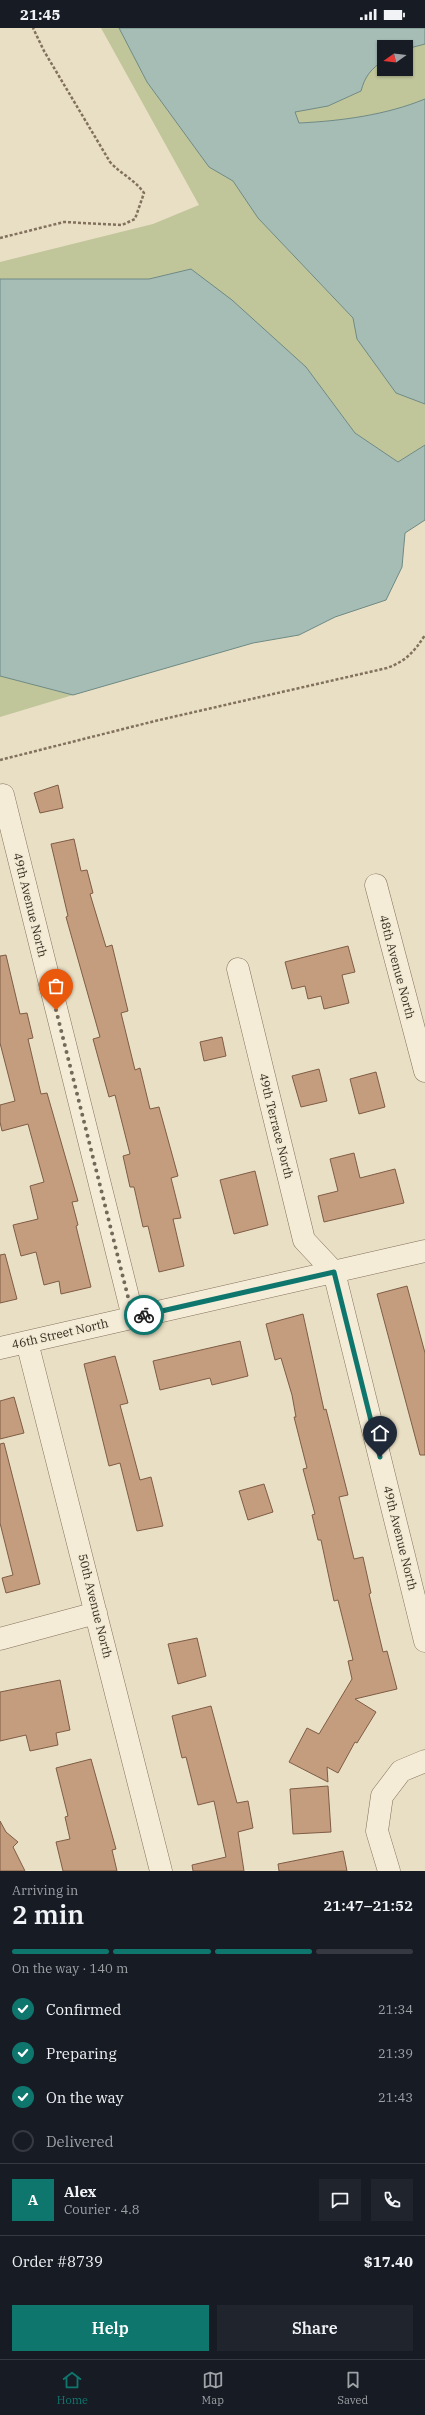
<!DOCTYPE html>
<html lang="en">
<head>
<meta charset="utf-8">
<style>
	:root { --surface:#171b24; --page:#20242c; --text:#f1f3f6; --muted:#9ea1a6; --line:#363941; --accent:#0f766e }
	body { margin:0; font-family:"IBM Plex Serif",serif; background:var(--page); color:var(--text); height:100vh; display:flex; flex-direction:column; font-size:15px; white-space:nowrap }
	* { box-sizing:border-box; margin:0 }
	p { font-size:13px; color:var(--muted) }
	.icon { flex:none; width:22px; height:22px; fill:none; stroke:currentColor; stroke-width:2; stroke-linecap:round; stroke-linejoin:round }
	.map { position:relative; height:1843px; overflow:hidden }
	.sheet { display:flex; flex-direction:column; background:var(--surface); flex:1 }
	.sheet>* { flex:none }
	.needle { width:26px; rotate:256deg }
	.controls { position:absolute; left:377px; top:12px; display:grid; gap:8px }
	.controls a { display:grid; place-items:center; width:36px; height:36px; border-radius:0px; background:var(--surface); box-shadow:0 1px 3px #0004; font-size:20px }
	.pin { position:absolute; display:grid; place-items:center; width:34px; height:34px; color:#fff; margin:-41px -17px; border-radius:50% 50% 50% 0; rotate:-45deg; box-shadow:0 0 4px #0007 }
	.pin .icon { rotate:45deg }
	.courier { position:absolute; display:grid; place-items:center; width:40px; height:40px; margin:-20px; border:3px solid #0f766e; border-radius:50%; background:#fff; color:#222; box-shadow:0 1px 5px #0007 }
	.head em { font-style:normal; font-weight:600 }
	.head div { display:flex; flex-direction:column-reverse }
	.head { display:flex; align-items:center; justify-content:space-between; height:68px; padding:0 12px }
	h1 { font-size:26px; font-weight:600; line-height:30px }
	.bar { display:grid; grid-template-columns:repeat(4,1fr); gap:6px 4px; align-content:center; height:48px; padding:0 12px }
	.bar i { height:5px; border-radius:3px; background:var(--line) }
	.bar .selected { background:var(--accent) }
	.bar p { grid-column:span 4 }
	.line { display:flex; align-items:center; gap:10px; padding:0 12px; border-top:1px solid var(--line) }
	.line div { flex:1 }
	.round { display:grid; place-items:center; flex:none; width:42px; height:42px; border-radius:0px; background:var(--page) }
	ol { padding:0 12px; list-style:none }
	li { display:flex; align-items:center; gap:12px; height:44px }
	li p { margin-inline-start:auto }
	li .icon { padding:4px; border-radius:50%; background:var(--accent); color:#fff; stroke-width:4 }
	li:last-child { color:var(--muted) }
	li i { width:22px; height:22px; border:2px solid var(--line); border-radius:50% }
	.primary-button { display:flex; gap:8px; margin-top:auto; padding:8px 12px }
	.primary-button a { flex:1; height:46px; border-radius:0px; background:var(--accent); color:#fff; font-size:16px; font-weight:600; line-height:46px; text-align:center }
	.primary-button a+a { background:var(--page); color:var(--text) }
	.status { display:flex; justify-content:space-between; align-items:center; height:28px; padding:0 20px; background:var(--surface); direction:ltr }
	.status svg { height:11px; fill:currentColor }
	.dock { display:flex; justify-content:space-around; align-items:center; height:56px; border-top:1px solid var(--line); background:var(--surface); font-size:11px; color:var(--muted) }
	.dock a { display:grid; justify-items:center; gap:2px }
	.dock .selected { color:var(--accent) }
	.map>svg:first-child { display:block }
	.green { fill:#c0c69a }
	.water { fill:#a6bdb6; stroke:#6e8a83 }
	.building { fill:#c49c7e; stroke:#7f5d45 }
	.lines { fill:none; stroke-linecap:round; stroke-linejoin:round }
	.minor-casing { stroke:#82715d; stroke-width:23 }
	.path { stroke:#82715d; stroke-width:2.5; stroke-dasharray:3 2; stroke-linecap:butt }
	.minor { stroke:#f5ecd7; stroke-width:22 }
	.done { stroke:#736959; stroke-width:4; stroke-dasharray:0 7.2 }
	.route { stroke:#0f766e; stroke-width:5 }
	.labels { text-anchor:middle; stroke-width:3; stroke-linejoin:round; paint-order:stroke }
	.street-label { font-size:12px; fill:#34291f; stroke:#f2e9d3 }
</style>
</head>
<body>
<div class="status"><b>21:45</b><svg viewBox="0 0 49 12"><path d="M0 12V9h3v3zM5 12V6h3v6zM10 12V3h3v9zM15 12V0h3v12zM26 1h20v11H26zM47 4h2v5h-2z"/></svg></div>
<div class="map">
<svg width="425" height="1843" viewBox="0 0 425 1843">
	<rect width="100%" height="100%" fill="#e9dfc4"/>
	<!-- green -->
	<path class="green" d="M101 0H119L147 54 209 139 233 153 258 190 353 290 357 311 396 365 425 376V417L398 434 355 405 306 339 191 241 149 251H0V234L153 196 199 177Z
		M425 16V71C386 87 341 93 298 95L295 84 328 78 361 63C365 48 371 41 384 32V41H406V21Z
		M0 648 73 667 0 689Z"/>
	<!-- water -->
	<path class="water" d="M119 0H425V16L406 21V19H384V32C371 41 365 48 361 63L328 78 295 84 299 95C341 93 386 87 425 71V376L396 365 357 311 353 290 258 190 233 153 209 139 147 54Z
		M191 241 232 272 306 339 355 405 398 434 425 417V492L405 505 402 539 386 572 335 589 299 607 253 615 73 667 0 648V251H149Z"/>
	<!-- building -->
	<path class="building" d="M58 757 63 780 40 785 34 765Z
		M74 811 81 843 87 842 93 865 90 866 106 919 112 917 128 983 121 985 135 1042 140 1040 150 1081 159 1079 178 1148 171 1150 181 1190 173 1191 184 1238 159 1244 148 1198 143 1199 134 1159H130L123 1128 130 1126 115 1067 109 1069 93 1011 100 1009 66 889 68 888 51 816Z
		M348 918 355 944 342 947 349 975 324 981 321 968 308 971 305 958 292 961 285 934Z
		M6 927 20 986 27 985 33 1010 28 1011 41 1066 47 1065 78 1173 72 1174 78 1197 76 1198 91 1259 61 1266 59 1253 44 1257 36 1224 21 1228 13 1197 38 1191 30 1158 44 1154 28 1096 2 1103 0 1094V1077L15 1073 0 1015V928Z
		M222 1009 226 1028 204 1033 200 1014Z
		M319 1041 327 1073 301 1079 292 1048Z
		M376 1044 385 1079 359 1086 350 1051Z
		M354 1125 360 1150 395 1141 404 1175 324 1194 318 1168 338 1163 330 1131Z
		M255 1143 268 1197 234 1206 220 1152Z
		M5 1226 17 1271 0 1275V1227Z
		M407 1258 425 1325V1427H420L377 1266Z
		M303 1286 324 1382 326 1381 348 1467 339 1469 354 1531 363 1529 371 1565 369 1566 383 1624 387 1623 397 1661 355 1671 376 1684 357 1715 355 1714 338 1745 327 1739 328 1754 289 1734 307 1700 319 1706 352 1651 348 1633 353 1632 338 1572 334 1573 321 1512H318L312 1487 315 1486 303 1441 307 1440 294 1389H296L292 1367 281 1330 275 1332 266 1296Z
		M240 1313 248 1348 212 1357 210 1350 160 1362 153 1333Z
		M115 1328 128 1375 120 1377 140 1452 151 1449 163 1498 137 1503 120 1435 109 1438 84 1336Z
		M14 1369 24 1405 0 1411V1373Z
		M4 1415 40 1556 6 1565 2 1550 13 1547 0 1495V1416Z
		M264 1456 273 1484 248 1492 239 1463Z
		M197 1610 206 1648 178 1656 168 1616Z
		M60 1652 70 1702 56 1705 58 1717 30 1723 26 1707 0 1713V1664Z
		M211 1678 237 1775 248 1773 253 1800 238 1804 244 1843H193L192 1837 226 1829 214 1773 198 1777 186 1729 182 1730 172 1688Z
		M91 1731 116 1821 112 1822 117 1843H63L56 1814 70 1811 65 1789 68 1788 56 1740Z
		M328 1758 331 1804 293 1806 290 1761Z
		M0 1793 6 1804 18 1814 13 1819 25 1843H0Z
		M343 1823 347 1843H279L278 1836Z"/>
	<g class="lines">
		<!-- minor casing -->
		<g class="minor-casing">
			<path id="minor" d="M3 767 133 1289
				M376 857 425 1043
				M238 941 304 1212 334 1244 425 1613
				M27 1314 161 1843
				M0 1320 425 1223
				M0 1611 96 1585
				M389 1843 377 1803 382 1768 401 1743 425 1733"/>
		</g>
		<!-- path -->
		<path class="path" d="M0 210 64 194 122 197 135 191 144 165C134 151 122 147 110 134L44 23 33 0
			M0 732 155 693 387 640C406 633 414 624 425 607"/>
		<!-- minor -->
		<use href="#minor" class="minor"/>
	</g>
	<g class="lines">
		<!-- done -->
		<path class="done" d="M56 982 133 1289 144 1287"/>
		<!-- route -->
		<path class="route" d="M144 1287 334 1244 380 1429"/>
	</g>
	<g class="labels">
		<!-- street labels -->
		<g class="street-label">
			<text transform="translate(30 877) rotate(76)" y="4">49th Avenue North</text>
			<text transform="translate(397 939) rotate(75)" y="4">48th Avenue North</text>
			<text transform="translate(276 1098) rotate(76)" y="4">49th Terrace North</text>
			<text transform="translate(60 1306) rotate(-13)" y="4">46th Street North</text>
			<text transform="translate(400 1510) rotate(76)" y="4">49th Avenue North</text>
			<text transform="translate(95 1578) rotate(76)" y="4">50th Avenue North</text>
		</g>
	</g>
</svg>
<div class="controls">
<a><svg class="needle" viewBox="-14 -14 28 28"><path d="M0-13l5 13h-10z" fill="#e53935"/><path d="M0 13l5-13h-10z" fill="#9ea1a6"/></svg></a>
</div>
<div class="pin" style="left:56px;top:982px;background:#ea580c"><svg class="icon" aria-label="bag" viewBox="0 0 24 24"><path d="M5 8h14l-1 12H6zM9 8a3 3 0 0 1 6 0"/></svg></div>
<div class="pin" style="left:380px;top:1429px;background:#1f2937"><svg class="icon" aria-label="home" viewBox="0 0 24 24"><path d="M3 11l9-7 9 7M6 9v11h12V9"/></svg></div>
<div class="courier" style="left:144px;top:1287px"><svg class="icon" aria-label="bike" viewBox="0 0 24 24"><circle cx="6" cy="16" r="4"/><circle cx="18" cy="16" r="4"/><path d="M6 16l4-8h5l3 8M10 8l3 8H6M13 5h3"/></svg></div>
</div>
<section class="sheet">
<div class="head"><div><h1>2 min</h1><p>Arriving in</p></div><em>21:47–21:52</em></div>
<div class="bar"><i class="selected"></i><i class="selected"></i><i class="selected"></i><i></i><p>On the way · 140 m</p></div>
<ol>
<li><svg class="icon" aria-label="check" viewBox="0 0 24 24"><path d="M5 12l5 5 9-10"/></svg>Confirmed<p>21:34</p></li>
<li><svg class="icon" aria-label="check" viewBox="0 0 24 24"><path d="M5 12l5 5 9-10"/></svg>Preparing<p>21:39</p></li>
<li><svg class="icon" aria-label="check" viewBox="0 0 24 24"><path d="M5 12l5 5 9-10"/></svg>On the way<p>21:43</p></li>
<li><i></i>Delivered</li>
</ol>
<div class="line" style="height:72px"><b class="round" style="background:var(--accent);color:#fff">A</b><div><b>Alex</b><p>Courier · 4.8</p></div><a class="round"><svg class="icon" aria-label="chat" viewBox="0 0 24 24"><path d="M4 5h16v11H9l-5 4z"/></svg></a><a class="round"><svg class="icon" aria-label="phone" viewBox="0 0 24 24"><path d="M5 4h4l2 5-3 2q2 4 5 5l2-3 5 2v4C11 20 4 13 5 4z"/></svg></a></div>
<div class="line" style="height:52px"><div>Order #8739</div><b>$17.40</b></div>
<div class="primary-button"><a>Help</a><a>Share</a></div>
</section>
<nav class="dock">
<a class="selected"><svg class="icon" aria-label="home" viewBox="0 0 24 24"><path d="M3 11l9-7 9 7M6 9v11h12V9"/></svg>Home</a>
<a><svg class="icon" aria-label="map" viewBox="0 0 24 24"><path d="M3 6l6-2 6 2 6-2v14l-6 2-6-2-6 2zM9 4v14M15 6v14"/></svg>Map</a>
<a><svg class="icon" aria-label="saved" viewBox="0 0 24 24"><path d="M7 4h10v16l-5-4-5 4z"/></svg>Saved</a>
</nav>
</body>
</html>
